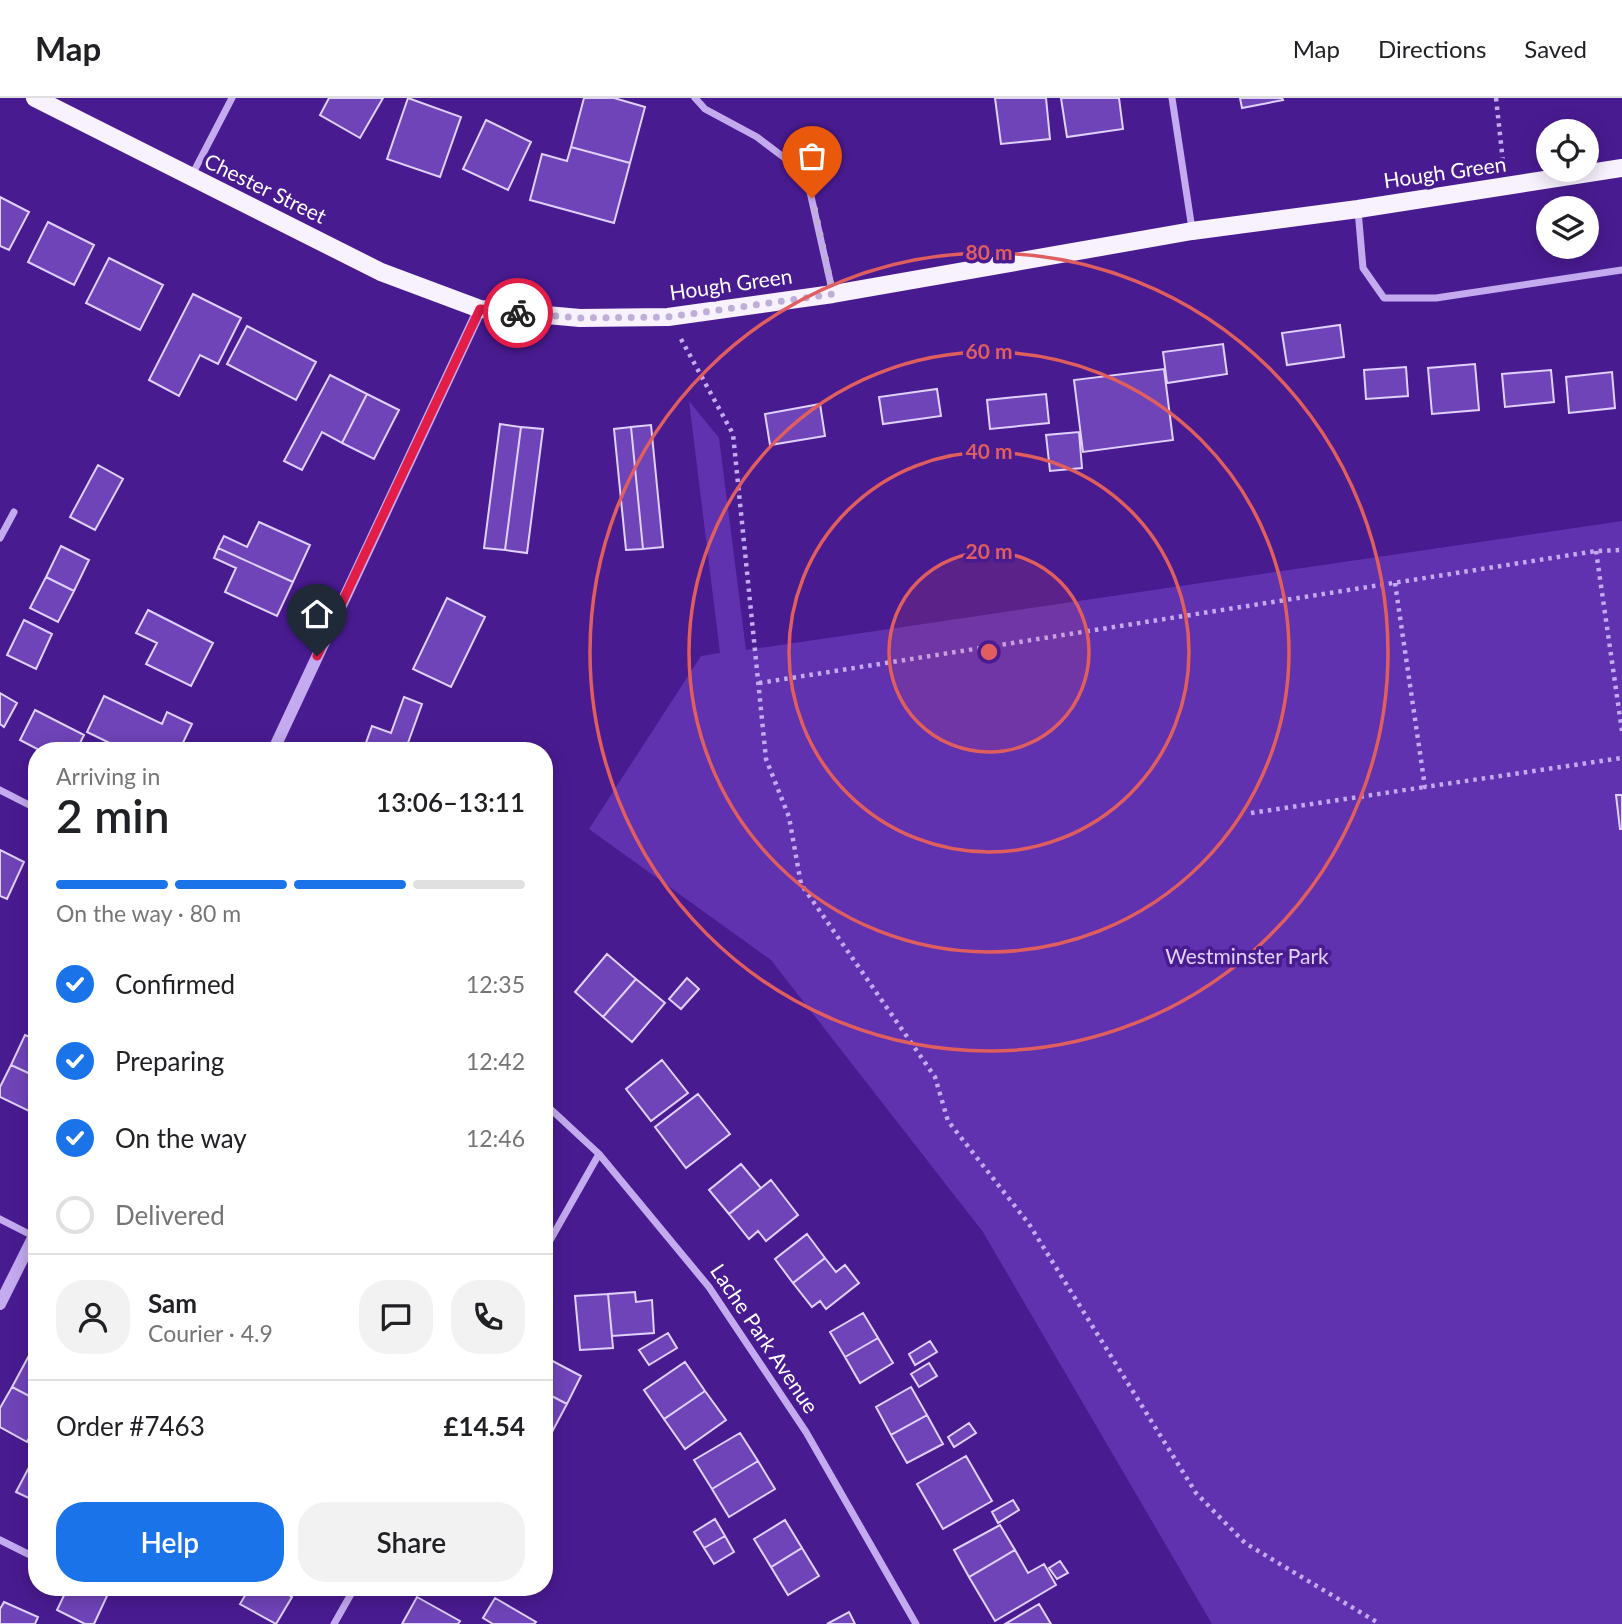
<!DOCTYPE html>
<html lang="en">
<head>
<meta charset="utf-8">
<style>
	:root { --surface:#fff; --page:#f2f2f2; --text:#202124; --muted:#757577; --line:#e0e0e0; --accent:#1a73e8 }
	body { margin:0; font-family:Lato,sans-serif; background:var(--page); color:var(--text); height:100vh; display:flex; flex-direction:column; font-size:26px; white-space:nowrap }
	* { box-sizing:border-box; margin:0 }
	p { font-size:23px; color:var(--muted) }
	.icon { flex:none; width:38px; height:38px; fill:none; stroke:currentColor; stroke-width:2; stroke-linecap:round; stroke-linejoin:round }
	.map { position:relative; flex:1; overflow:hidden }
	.side { position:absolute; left:28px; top:644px; width:525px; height:854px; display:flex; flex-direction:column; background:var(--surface); border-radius:28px; box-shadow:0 4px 18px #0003 }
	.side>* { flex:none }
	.buttons { position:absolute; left:1536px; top:21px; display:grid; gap:14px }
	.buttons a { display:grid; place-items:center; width:63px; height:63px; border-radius:50%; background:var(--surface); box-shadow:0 4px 18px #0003; font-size:35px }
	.pin { position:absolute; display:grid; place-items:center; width:60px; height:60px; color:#fff; margin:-72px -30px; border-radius:50% 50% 50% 0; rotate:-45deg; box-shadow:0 0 7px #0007 }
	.pin .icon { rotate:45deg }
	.courier { position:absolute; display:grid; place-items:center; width:70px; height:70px; margin:-35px; border:5px solid #e11d48; border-radius:50%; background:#fff; color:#222; box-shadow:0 2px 9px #0007 }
	.headline em { font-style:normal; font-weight:600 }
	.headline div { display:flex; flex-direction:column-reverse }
	.headline { display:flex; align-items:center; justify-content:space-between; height:119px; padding:0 28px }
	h1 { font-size:46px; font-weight:600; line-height:52px }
	.bar { display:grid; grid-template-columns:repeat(4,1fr); gap:10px 7px; align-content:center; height:84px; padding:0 28px }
	.bar i { height:9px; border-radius:5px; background:var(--line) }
	.bar .current { background:var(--accent) }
	.bar p { grid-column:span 4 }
	.line { display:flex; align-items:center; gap:18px; padding:0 28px; border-top:2px solid var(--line) }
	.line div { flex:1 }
	.round { display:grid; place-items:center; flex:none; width:74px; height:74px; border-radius:28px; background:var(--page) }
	ol { padding:0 28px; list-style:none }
	li { display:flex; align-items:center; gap:21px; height:77px }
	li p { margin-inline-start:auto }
	li .icon { padding:7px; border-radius:50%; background:var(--accent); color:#fff; stroke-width:4 }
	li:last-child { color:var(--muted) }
	li i { width:38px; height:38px; border:4px solid var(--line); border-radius:50% }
	.button { display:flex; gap:14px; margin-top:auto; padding:14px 28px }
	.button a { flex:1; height:80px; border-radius:28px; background:var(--accent); color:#fff; font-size:28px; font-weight:600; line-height:80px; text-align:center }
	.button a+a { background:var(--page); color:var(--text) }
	header { display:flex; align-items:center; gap:42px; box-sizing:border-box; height:98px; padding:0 35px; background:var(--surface); border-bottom:2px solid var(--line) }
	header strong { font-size:33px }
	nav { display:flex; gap:38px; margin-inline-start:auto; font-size:24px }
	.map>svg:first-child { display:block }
	.green { fill:#6132b0 }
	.building { fill:#7044b9; stroke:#e0d1fa; stroke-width:2 }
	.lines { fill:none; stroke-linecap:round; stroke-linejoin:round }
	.path { stroke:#c4aaef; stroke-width:4.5; stroke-dasharray:3.5 5; stroke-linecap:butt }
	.minor { stroke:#c4aaef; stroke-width:7 }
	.tertiary { stroke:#c4aaef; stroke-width:12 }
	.primary { stroke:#f8f2ff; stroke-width:18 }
	.done { stroke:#bfafd8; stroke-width:7; stroke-dasharray:0 12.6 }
	.route { stroke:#e11d48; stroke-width:9 }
	.ring { fill:none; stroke:#e05e5e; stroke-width:3.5 }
	.labels { text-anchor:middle; stroke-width:7; stroke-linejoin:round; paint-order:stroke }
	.street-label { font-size:21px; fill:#fff; stroke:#491b91 }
	.park-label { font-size:21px; fill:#e0d1fa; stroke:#491b91 }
	.centre { fill:#e05e5e; stroke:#491b91; stroke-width:3.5 }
	.ring-label { font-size:21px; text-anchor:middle; font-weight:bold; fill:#e05e5e; stroke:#491b91; stroke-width:7; stroke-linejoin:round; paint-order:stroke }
</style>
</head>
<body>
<header>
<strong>Map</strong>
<nav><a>Map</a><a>Directions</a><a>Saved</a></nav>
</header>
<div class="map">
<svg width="1622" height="1526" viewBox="0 0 1622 1526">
	<rect width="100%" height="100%" fill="#491b91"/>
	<!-- green -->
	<path class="green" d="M689 303 719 340 746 552 1622 423V1526H1212L983 1134 771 862 589 731 701 558 720 555Z"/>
	<!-- building -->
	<path class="building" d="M329 0H383L360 40 320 17Z
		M408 0 461 19 440 79 387 61Z
		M584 0H614L645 9 630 65 571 49Z
		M995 0H1046L1050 41 1001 46Z
		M1061 0H1119L1123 31 1067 39Z
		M1240 0H1282L1283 2 1242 10Z
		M486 22 531 44 508 92 463 71Z
		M571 49 630 65 614 125 530 102 542 56 567 63Z
		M0 99 29 114 9 152 0 148Z
		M48 124 94 147 74 187 28 164Z
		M109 160 163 187 140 232 86 205Z
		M193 196 241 220 218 266 200 257 179 298 149 282Z
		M1340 227 1344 259 1287 267 1282 235Z
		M247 228 316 264 296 302 227 266Z
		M1223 246 1227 276 1167 285 1163 254Z
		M1475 266 1479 312 1432 316 1428 270Z
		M1406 269 1408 298 1366 301 1364 272Z
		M1164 271 1173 342 1083 354 1074 282Z
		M1551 272 1554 304 1505 309 1502 276Z
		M1612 274 1615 310 1569 315 1566 279Z
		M330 277 367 296 342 345 322 334 302 372 284 363Z
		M937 291 941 318 883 326 879 299Z
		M367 296 399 312 374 361 342 345Z
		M1046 296 1049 325 990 331 987 302Z
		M820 306 825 338 770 347 765 316Z
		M500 326 521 329 505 452 484 450Z
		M651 327 663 449 643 451 631 329Z
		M521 329 543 331 527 455 505 452Z
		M631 329 643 451 626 452 614 331Z
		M1079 334 1082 370 1050 373 1046 337Z
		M98 367 123 381 95 432 70 419Z
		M259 424 310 447 293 484 218 450 224 438 247 449Z
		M61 448 89 462 74 493 46 479Z
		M218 450 293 484 277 518 225 494 236 470 214 460Z
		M46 479 74 493 58 524 30 510Z
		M447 500 485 519 451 589 413 571Z
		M148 512 213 545 191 588 146 566 157 545 136 535Z
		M24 522 52 536 36 571 7 557Z
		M0 595 17 605 4 629 0 626Z
		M104 598 162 626 167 614 192 626 179 653H126L87 634Z
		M404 599 422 606 405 653H363L372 628 391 635Z
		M35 612 84 637 76 653H41L20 642Z
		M1616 697H1622V731H1620Z
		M0 752 24 764 7 801 0 798Z
		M607 856 636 881 603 919 575 894Z
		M687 880 699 891 681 911 669 901Z
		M636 881 665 905 632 944 603 919Z
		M25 937 37 942V979L11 967Z
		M662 962 688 995 651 1023 626 991Z
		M11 967 37 979V1002L31 1014 0 999V989Z
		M698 996 730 1036 686 1070 655 1029Z
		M741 1066 761 1090 729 1116 709 1092Z
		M771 1082 798 1117 766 1143 758 1133 749 1141 729 1116Z
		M807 1136 825 1160 793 1185 775 1161Z
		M825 1160 836 1174 845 1167 859 1185 826 1211 820 1203 812 1209 793 1185Z
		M635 1194 636 1204 652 1202 654 1235 612 1238 608 1196Z
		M608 1196 613 1250 580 1252 575 1198Z
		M863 1215 878 1240 845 1259 830 1234Z
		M668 1235 677 1250 649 1267 639 1252Z
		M878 1240 893 1265 860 1285 845 1259Z
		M930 1243 937 1254 915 1267 909 1256Z
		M32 1252 37 1255V1302L12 1289Z
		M545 1259 581 1278 567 1306 544 1294Z
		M685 1264 705 1293 664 1321 644 1292Z
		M929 1265 937 1278 919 1289 911 1276Z
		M12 1289 37 1302V1325L27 1344 0 1329V1310Z
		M911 1289 927 1317 891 1337 876 1309Z
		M705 1293 726 1322 685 1351 664 1321Z
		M544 1294 567 1306 552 1334 544 1330Z
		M927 1317 943 1346 907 1365 891 1337Z
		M969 1325 976 1335 954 1349 948 1339Z
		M740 1335 758 1363 712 1391 694 1362Z
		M36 1356 37 1357V1404L16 1394Z
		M966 1358 992 1403 943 1431 917 1386Z
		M758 1363 775 1391 729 1419 712 1391Z
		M1013 1402 1019 1412 998 1425 992 1414Z
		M715 1421 725 1438 704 1450 694 1434Z
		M785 1422 802 1450 771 1469 754 1441Z
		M1000 1427 1015 1452 969 1479 954 1452Z
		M725 1438 734 1454 714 1466 704 1450Z
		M802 1450 819 1478 788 1497 771 1469Z
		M1015 1452 1028 1475 1044 1466 1056 1487 995 1523 969 1479Z
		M1060 1463 1068 1475 1057 1481 1049 1470Z
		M68 1489H90L107 1498 94 1526H85L57 1512Z
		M250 1489H274L292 1499 276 1526 240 1506Z
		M417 1499 460 1523 458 1526H402Z
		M495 1500 536 1524 534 1526H493L483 1520Z
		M4 1504 38 1519 35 1526H0V1511Z
		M1039 1506 1051 1526H1005Z
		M849 1514 855 1526H827Z"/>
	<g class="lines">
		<!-- path -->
		<path class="path" d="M1496 0 1503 64
			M681 241 733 336 766 661 789 719 801 786 935 979 948 1023 1029 1126 1196 1395 1245 1445 1380 1526
			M1596 453 1622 633
			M1395 485 1425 689 1622 660
			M759 585 1596 453 1622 452
			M1251 715 1425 689"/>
		<!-- minor -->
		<path class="minor" d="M695 0 705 11 757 39 806 76 833 196
			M1172 0 1192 131
			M192 77 232 0
			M1358 112 1363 170 1384 200H1436L1622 172
			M0 440 14 414
			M0 692 37 711
			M544 1005 599 1056 709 1189 806 1334 916 1526
			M0 1121 37 1140
			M544 1153 599 1056
			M0 1442 28 1456
			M334 1526 355 1489"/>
		<!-- tertiary -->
		<path class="tertiary" d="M273 653 480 211
			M0 1206 37 1132"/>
		<!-- primary -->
		<path class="primary" d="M35 0 381 174 480 211 580 220 668 219 833 196 1192 133 1358 111 1622 70"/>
	</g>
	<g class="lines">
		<!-- done -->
		<path class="done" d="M518 215 580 220 668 219 833 196 812 100"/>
		<!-- route -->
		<path class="route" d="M317 558 480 211 518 215"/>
	</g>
	<!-- distance rings -->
	<circle cx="989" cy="554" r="100" fill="#e05e5e" fill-opacity=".12"/>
	<g class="ring">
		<circle cx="989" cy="554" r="100"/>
		<circle cx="989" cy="554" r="200"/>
		<circle cx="989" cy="554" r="300"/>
		<circle cx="989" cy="554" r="399"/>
	</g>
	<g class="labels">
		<!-- street labels -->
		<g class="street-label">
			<text transform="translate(1445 75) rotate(-8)" y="7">Hough Green</text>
			<text transform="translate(265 91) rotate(26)" y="7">Chester Street</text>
			<text transform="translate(731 187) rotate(-8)" y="7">Hough Green</text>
			<text transform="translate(764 1241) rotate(56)" y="7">Lache Park Avenue</text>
		</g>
		<!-- park labels -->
		<g class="park-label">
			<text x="1247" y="866">Westminster Park</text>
		</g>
	</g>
	<circle cx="989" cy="554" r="10" class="centre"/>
	<g class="ring-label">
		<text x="989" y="162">80 m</text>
		<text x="989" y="261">60 m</text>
		<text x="989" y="361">40 m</text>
		<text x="989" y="461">20 m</text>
	</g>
</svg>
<div class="buttons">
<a><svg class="icon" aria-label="locate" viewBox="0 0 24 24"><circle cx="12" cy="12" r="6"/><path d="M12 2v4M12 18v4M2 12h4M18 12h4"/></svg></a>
<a><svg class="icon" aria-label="layers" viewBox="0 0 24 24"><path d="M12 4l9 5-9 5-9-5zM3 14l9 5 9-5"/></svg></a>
</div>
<div class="pin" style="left:812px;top:100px;background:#ea580c"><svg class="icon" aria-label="bag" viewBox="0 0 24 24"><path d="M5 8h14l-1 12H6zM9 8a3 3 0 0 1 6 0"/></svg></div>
<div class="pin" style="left:317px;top:558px;background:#1f2937"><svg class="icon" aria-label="home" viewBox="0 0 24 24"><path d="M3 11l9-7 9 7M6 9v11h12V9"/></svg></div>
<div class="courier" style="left:518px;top:215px"><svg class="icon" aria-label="bike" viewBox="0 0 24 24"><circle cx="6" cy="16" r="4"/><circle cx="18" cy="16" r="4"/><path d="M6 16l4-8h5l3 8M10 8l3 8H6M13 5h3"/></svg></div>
<section class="side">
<div class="headline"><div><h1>2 min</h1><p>Arriving in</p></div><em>13:06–13:11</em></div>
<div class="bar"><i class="current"></i><i class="current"></i><i class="current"></i><i></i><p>On the way · 80 m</p></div>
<ol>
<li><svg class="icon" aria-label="check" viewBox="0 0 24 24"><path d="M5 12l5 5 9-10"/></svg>Confirmed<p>12:35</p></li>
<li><svg class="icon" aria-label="check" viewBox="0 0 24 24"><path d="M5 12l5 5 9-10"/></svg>Preparing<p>12:42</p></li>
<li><svg class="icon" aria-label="check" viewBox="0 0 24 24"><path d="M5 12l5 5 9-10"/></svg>On the way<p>12:46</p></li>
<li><i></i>Delivered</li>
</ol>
<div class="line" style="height:126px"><a class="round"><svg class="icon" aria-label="person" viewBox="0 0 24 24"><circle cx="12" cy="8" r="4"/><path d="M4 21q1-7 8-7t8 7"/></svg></a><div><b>Sam</b><p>Courier · 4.9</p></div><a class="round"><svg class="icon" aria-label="chat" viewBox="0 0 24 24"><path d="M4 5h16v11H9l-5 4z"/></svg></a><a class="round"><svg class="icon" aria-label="phone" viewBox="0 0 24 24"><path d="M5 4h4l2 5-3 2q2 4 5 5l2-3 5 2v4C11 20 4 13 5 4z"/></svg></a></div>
<div class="line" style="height:91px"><div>Order #7463</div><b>£14.54</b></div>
<div class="button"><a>Help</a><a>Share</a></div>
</section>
</div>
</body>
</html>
